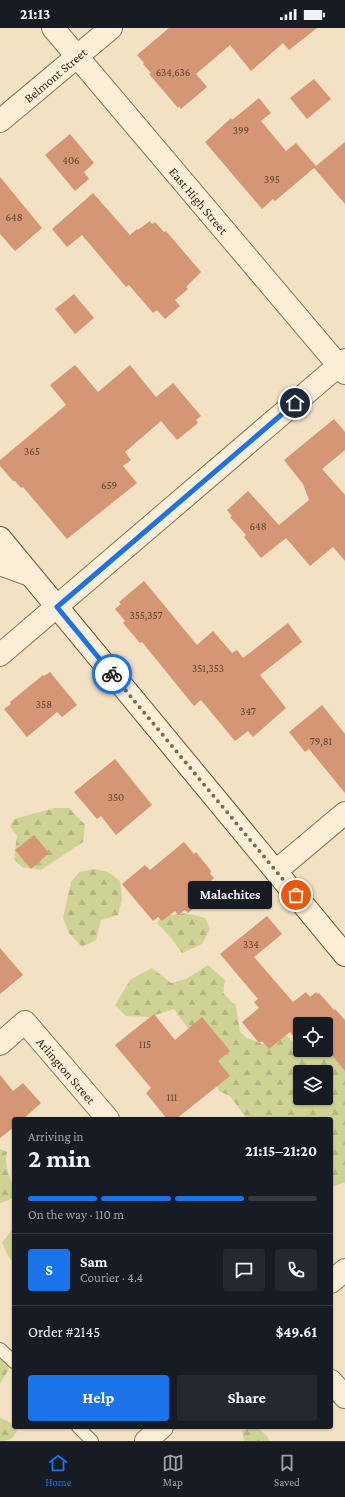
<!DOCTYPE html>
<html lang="en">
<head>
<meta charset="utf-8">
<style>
	:root { --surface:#171b24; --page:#242831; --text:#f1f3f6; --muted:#9ea1a6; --line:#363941; --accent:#1a73e8 }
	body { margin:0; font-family:"Crimson Pro",serif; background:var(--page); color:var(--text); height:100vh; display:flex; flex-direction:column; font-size:15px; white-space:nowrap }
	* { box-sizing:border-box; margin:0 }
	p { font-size:13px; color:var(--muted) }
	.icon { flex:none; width:22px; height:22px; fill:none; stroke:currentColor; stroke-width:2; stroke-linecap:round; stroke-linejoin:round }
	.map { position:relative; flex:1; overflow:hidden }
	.panel { position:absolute; left:12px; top:1089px; width:321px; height:312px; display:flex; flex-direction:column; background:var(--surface); border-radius:4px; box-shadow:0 1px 3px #0004 }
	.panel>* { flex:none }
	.tools { position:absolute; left:293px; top:989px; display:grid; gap:8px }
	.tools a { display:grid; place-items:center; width:40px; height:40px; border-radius:4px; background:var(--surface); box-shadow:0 1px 3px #0004; font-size:20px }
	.pin { position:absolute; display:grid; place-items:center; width:34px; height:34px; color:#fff; margin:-17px; border:2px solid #fff; border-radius:50%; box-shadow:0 1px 4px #0007 }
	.courier { position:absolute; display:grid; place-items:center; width:40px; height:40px; margin:-20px; border:3px solid #1a73e8; border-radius:50%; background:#fff; color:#222; box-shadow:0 1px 5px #0007 }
	.bubble { position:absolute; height:28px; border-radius:4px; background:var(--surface); box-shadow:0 1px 3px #0004; font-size:13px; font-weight:700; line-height:28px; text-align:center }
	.headline em { font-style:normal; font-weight:700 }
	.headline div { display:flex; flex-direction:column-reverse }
	.headline { display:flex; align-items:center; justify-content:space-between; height:68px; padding:0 16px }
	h1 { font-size:26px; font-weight:700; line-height:30px }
	.bar { display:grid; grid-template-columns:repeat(4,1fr); gap:6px 4px; align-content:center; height:48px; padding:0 16px }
	.bar i { height:5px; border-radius:3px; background:var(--line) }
	.bar .current { background:var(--accent) }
	.bar p { grid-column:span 4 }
	.line { display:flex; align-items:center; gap:10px; padding:0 16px; border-top:1px solid var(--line) }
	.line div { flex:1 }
	.round { display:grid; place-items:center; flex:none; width:42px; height:42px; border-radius:4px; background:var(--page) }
	.button { display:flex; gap:8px; margin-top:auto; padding:8px 16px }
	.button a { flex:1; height:46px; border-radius:4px; background:var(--accent); color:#fff; font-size:16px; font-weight:700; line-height:46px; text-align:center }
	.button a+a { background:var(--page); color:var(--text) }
	.status { display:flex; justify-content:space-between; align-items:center; height:28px; padding:0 20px; background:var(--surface); direction:ltr }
	.status svg { height:11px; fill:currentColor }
	.dock { display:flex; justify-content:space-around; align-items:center; height:56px; border-top:1px solid var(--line); background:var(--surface); font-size:11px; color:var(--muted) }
	.dock a { display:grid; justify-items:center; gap:2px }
	.dock .current { color:var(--accent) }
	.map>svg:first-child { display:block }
	.forest { fill:url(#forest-firs); fill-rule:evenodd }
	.building { fill:#d49674 }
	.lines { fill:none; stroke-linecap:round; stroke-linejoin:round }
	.service-casing { stroke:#8f7157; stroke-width:14 }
	.minor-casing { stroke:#8f7157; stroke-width:24 }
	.secondary-casing { stroke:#70523a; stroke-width:24 }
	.service { stroke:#fceed7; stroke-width:12 }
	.minor { stroke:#fceed7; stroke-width:22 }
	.secondary { stroke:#fceed7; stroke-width:22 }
	.done { stroke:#7c6a57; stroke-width:4; stroke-dasharray:0 7.2 }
	.route { stroke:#1a73e8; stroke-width:5 }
	.labels { text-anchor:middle; stroke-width:3.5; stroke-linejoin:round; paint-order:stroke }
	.number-label { font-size:11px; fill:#634533 }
	.street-label { font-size:13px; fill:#3d2a1d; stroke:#f9ebd3 }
</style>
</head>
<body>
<div class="status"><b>21:13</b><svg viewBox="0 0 49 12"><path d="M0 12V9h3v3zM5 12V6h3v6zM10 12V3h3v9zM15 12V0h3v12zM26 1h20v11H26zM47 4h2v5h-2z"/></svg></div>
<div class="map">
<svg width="345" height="1413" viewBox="0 0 345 1413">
	<defs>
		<pattern id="forest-firs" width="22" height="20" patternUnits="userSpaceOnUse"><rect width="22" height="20" fill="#cfd295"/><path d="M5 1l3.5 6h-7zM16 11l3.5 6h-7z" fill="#b3b480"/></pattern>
	</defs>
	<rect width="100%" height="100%" fill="#f2e1c2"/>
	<!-- forest -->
	<path class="forest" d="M55 780H69L85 797 83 814 41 842 22 839 14 831 17 808 10 798 14 791Z
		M94 841 108 844 120 853 122 871 118 887 101 892 96 912 82 919 69 905 63 890 71 854 79 844Z
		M185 885 205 890 210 901 202 916 182 925 171 910 157 895 162 888Z
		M208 937 225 952 223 965 236 978 240 1004 247 1010 263 1016 279 1000 302 1023 303 1022H326V1000L345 1031V1154L331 1159V1091H247L230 1068 219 1063 212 1045 192 1006 174 981 149 989 126 988 115 977 130 952 152 940 171 955 186 951ZM300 1044H326V1070H300Z
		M0 1121 7 1124C3 1141 14 1153 14 1170L0 1175Z
		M14 1199V1236L10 1231 2 1215Z
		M0 1327 10 1339 0 1356Z
		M0 1390C8 1393 14 1396 17 1403 12 1411 10 1413 0 1413Z
		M252 1399H257L267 1408 269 1413H244L242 1403Z"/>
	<!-- building -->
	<path class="building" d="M169 0H317L289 22 283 15 251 43 230 17 196 46 207 59 181 81 179 78 178 80 149 46 151 45 143 36 144 35 137 27Z
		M314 51 331 71 307 91 290 70Z
		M259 70 271 85 261 93 286 123 296 115 316 138 345 114V176L314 140 275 173 273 171 262 181 205 114 231 90 232 92Z
		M70 106 94 135 84 144 89 151 75 163 45 127Z
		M0 149 42 200 15 223 0 206Z
		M93 165 130 207 137 201 138 202 150 193 152 196 155 194 164 204 166 203 201 244 186 259 188 261 175 272 180 278 165 291 157 282 153 285 129 257 126 259 82 207 67 219 52 201Z
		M74 266 94 290 75 306 55 281Z
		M75 337 98 364 130 337 156 369 173 355 201 388 196 392 198 395 177 412 161 393 125 424 131 432 123 438 137 455 67 511 23 459 21 460 15 453H13L0 438V432L66 377 50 357Z
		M334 391 345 404V422L322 441 345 467V533L333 519 310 538 286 510 261 530 244 509 246 507 230 489 232 488 227 482 248 463 279 497 309 472 303 456 284 432Z
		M144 553 197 617 213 603 232 625 237 622 243 630 288 595 302 614 260 647 286 680 253 709 248 703 235 713 201 672 194 678 142 614 140 615 123 595 125 593 115 581 121 576 119 574Z
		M50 644 77 677 62 689 57 684 27 709 4 681 11 676 10 674 43 647 44 648Z
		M322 677 345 706V765L309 721 305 724 289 704Z
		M115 731 152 777 116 807 101 788 97 791 74 764Z
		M34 807 49 825 31 841 15 822Z
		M184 814 194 826 196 824 211 843 210 846 214 850 211 853 217 861 188 885 185 882 178 887 175 883 162 893 158 889 153 893 122 856 145 837 150 842Z
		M267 888 282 906 254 929 293 974 306 964 310 969 316 964 317 966 319 965 334 982 335 981 345 992V1043L326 1020V996H300V1017L290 1004 269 1021 262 1013 259 1015 242 994 259 980 254 974 258 971 220 926Z
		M0 920 23 947 0 966Z
		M154 986 175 1012 202 989 230 1023 218 1033 230 1048 176 1091H167L146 1065 151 1060 115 1017Z
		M0 1047 13 1063 23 1055 41 1075 23 1091H14V1099L0 1110Z"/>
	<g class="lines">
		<!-- service casing -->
		<g class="service-casing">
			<path id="service" d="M0 1321 14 1334
				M78 1399 92 1413"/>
		</g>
		<!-- minor casing -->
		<g class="minor-casing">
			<g id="minor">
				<path id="s1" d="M53 0 345 345"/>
				<path id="s2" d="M0 93 111 0"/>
				<path d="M0 536 30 547"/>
				<path d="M0 627 345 332"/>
				<path d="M276 843 345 785"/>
				<path id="s3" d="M0 1016 25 994 108 1091"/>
				<path d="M331 1254 345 1242"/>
				<path d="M331 1353 345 1369"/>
				<path d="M146 1413 162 1399"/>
			</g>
		</g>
		<!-- secondary casing -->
		<g class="secondary-casing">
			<path id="secondary" d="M0 510 345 927"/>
		</g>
		<!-- service -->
		<use href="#service" class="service"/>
		<!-- minor -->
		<use href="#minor" class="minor"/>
		<!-- secondary -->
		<use href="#secondary" class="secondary"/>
	</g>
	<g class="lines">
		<!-- done -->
		<path class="done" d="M112 646 296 867"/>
		<!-- route -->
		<path class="route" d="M112 646 57 579 295 375"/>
	</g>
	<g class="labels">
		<!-- number labels -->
		<g class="number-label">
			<text x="173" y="48">634,636</text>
			<text x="241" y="106">399</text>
			<text x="71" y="136">406</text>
			<text x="272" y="155">395</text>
			<text x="14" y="193">648</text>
			<text x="32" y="427">365</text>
			<text x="109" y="461">659</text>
			<text x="258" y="502">648</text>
			<text x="146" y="591">355,357</text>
			<text x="208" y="644">351,353</text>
			<text x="44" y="680">358</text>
			<text x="248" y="687">347</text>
			<text x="321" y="717">79,81</text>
			<text x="116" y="773">350</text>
			<text x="251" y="920">334</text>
			<text x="145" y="1020">115</text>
			<text x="172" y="1073">111</text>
		</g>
		<!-- street labels -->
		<g class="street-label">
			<text dy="5" stroke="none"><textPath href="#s2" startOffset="72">Belmont Street</textPath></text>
			<text dy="5" stroke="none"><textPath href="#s1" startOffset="226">East High Street</textPath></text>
			<text dy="5" stroke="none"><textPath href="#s3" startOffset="97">Arlington Street</textPath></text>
		</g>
	</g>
</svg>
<div class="tools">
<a><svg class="icon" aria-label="locate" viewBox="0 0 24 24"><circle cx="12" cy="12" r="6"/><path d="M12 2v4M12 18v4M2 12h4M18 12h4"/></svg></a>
<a><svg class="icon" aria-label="layers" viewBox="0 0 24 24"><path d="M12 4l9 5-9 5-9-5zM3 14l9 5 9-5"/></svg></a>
</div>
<div class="pin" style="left:296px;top:867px;background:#ea580c"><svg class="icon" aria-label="bag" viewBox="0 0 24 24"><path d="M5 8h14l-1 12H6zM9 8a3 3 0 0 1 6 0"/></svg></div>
<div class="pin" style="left:295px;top:375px;background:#1f2937"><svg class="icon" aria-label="home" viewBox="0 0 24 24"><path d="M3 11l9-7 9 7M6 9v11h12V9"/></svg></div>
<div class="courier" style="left:112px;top:646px"><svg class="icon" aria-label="bike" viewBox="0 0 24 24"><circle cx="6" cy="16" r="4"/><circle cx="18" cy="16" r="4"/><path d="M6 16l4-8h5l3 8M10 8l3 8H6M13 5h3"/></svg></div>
<div class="bubble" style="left:188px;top:853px;width:84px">Malachites</div>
<section class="panel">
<div class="headline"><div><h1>2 min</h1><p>Arriving in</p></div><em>21:15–21:20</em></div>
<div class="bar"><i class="current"></i><i class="current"></i><i class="current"></i><i></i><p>On the way · 110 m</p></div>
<div class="line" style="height:72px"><b class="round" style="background:var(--accent);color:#fff">S</b><div><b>Sam</b><p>Courier · 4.4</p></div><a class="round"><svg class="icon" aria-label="chat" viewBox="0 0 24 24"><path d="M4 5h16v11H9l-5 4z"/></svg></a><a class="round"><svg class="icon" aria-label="phone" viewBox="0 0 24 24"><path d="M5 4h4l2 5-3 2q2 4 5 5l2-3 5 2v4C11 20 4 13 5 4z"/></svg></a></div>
<div class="line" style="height:52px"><div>Order #2145</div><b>$49.61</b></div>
<div class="button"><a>Help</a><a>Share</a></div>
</section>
</div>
<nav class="dock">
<a class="current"><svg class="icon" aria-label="home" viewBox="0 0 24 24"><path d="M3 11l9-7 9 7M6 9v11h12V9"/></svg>Home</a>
<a><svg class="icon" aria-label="map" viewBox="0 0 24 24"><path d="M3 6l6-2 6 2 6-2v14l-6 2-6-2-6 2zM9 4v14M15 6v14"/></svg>Map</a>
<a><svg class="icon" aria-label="saved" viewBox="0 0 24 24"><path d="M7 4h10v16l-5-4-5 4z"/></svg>Saved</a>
</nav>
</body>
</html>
